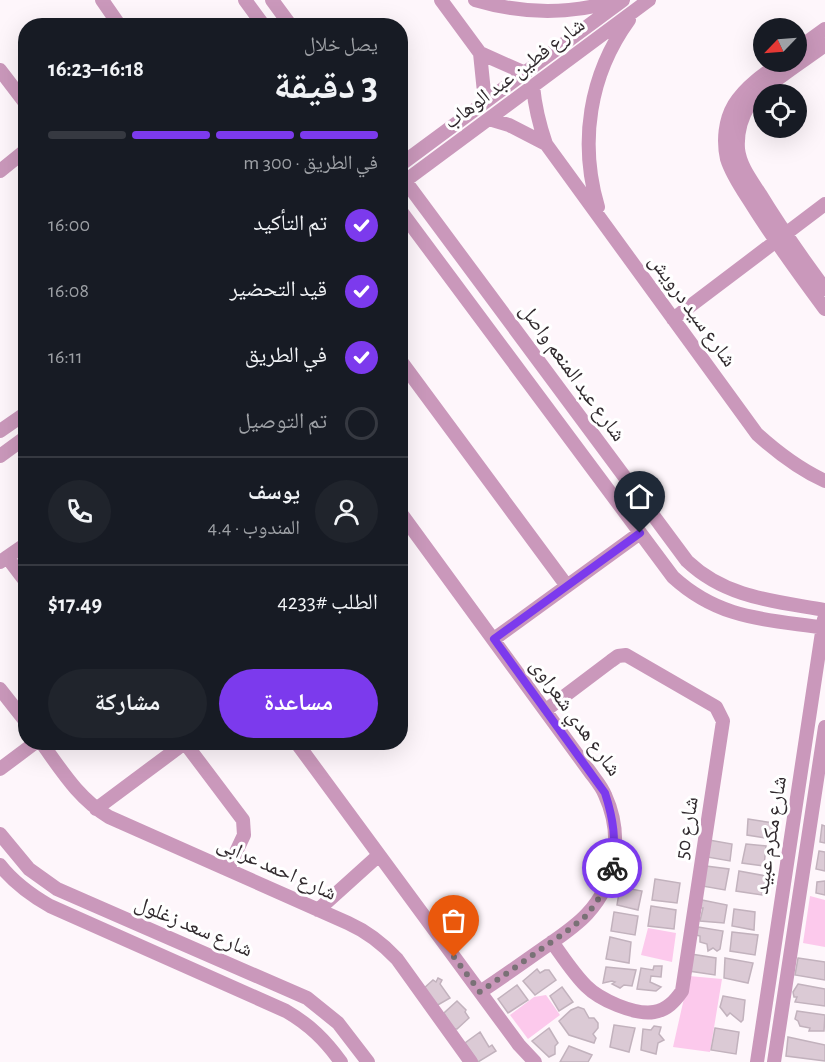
<!DOCTYPE html>
<html lang="ar">
<head>
<meta charset="utf-8">
<style>
	:root { --surface:#171b24; --page:#20242c; --text:#f1f3f6; --muted:#9ea1a6; --line:#363941; --accent:#7c3aed }
	body { margin:0; font-family:"Alegreya Sans","Noto Naskh Arabic",sans-serif; background:var(--page); color:var(--text); direction:rtl; height:100vh; display:flex; flex-direction:column; font-size:22px; white-space:nowrap }
	* { box-sizing:border-box; margin:0 }
	p { font-size:20px; color:var(--muted) }
	.icon { flex:none; width:33px; height:33px; fill:none; stroke:currentColor; stroke-width:2; stroke-linecap:round; stroke-linejoin:round }
	.map { position:relative; flex:1; overflow:hidden; direction:ltr }
	.sheet { position:absolute; left:18px; top:18px; width:390px; height:732px; display:flex; flex-direction:column; background:var(--surface); border-radius:24px; box-shadow:0 6px 24px #0002; direction:rtl }
	.sheet>* { flex:none }
	.needle { width:39px; rotate:245deg }
	.tools { position:absolute; left:753px; top:18px; display:grid; gap:12px }
	.tools a { display:grid; place-items:center; width:54px; height:54px; border-radius:50%; background:var(--surface); box-shadow:0 6px 24px #0002; font-size:30px }
	.pin { position:absolute; display:grid; place-items:center; width:51px; height:51px; color:#fff; margin:-62px -26px; border-radius:50% 50% 50% 0; rotate:-45deg; box-shadow:0 0 6px #0007 }
	.pin .icon { rotate:45deg }
	.courier { position:absolute; display:grid; place-items:center; width:60px; height:60px; margin:-30px; border:4px solid #7c3aed; border-radius:50%; background:#fff; color:#222; box-shadow:0 2px 8px #0007 }
	.headline em { font-style:normal; font-weight:700 }
	.headline div { display:flex; flex-direction:column-reverse }
	.headline { display:flex; align-items:center; justify-content:space-between; height:102px; padding:0 30px }
	h1 { font-size:39px; font-weight:700; line-height:45px }
	.bar { display:grid; grid-template-columns:repeat(4,1fr); gap:9px 6px; align-content:center; height:72px; padding:0 30px }
	.bar i { height:8px; border-radius:4px; background:var(--line) }
	.bar .selected { background:var(--accent) }
	.bar p { grid-column:span 4 }
	.line { display:flex; align-items:center; gap:15px; padding:0 30px; border-top:2px solid var(--line) }
	.line div { flex:1 }
	.round { display:grid; place-items:center; flex:none; width:63px; height:63px; border-radius:32px; background:var(--page) }
	ol { padding:0 30px; list-style:none }
	li { display:flex; align-items:center; gap:18px; height:66px }
	li p { margin-inline-start:auto }
	li .icon { padding:6px; border-radius:50%; background:var(--accent); color:#fff; stroke-width:4 }
	li:last-child { color:var(--muted) }
	li i { width:33px; height:33px; border:3px solid var(--line); border-radius:50% }
	.action { display:flex; gap:12px; margin-top:auto; padding:12px 30px }
	.action a { flex:1; height:69px; border-radius:36px; background:var(--accent); color:#fff; font-size:24px; font-weight:700; line-height:69px; text-align:center }
	.action a+a { background:var(--page); color:var(--text) }
	.map>svg:first-child { display:block }
	.green { fill:#fcc9ec }
	.building { fill:#dbcad5; stroke:#c2b2bd; stroke-width:1.5 }
	.lines { fill:none; stroke-linecap:round; stroke-linejoin:round }
	.minor { stroke:#ca98bb; stroke-width:14 }
	.done { stroke:#797176; stroke-width:6; stroke-dasharray:0 10.8 }
	.route { stroke:#7c3aed; stroke-width:8 }
	.labels { text-anchor:middle; stroke-width:6; stroke-linejoin:round; paint-order:stroke }
	.street-label { font-size:21px; fill:#312a2e; stroke:#fff }
</style>
</head>
<body>
<div class="map">
<svg width="825" height="1062" viewBox="0 0 825 1062">
	<rect width="100%" height="100%" fill="#fef6fb"/>
	<!-- green -->
	<path class="green" d="M810 896 825 900V947L803 943Z
		M648 928 676 933 672 962 641 955Z
		M689 976 722 979 710 1052 673 1047Z
		M546 995 560 1015 528 1039 510 1015 534 997Z"/>
	<!-- building -->
	<path class="building" d="M748 819 773 823 771 839 747 835Z
		M822 825 825 826V843L820 842Z
		M709 840 732 844 730 861 707 857Z
		M746 844 766 846 764 866 742 863Z
		M819 851 825 852V871L816 869Z
		M706 866 729 869 725 890 702 886Z
		M739 871 766 876 762 895 736 891Z
		M655 879 680 883 677 903 652 900Z
		M825 881V895L816 893 817 882Z
		M620 887 642 891 638 910 617 905Z
		M702 900 727 905 724 923 700 921 703 908H700Z
		M651 906 676 910 674 929 648 926Z
		M734 909 755 912 754 930 732 926Z
		M614 912 638 916 635 935 611 931Z
		M698 927 723 931 720 949 717 951 713 948 708 951 707 944 700 942V936L696 935Z
		M732 932 758 935 755 955 730 951Z
		M610 937 631 942 629 963 606 959Z
		M691 954 716 958 715 975 689 971Z
		M725 958 753 963 748 983 724 978Z
		M798 958 825 962V980L795 975Z
		M654 966H662L661 977 651 976 650 982 661 987 656 991 637 989 641 968 653 970Z
		M606 967 636 970 632 986 624 985 620 988 612 984 615 982 612 981 603 983Z
		M537 969 540 973 545 970H549L556 980 535 995 523 981Z
		M438 978 442 980 440 984 450 998 436 1006 422 990 433 980 436 982Z
		M798 984 825 989V1006L795 1002 797 997H794L793 992Z
		M517 985 528 1000 508 1013 498 999Z
		M562 987 573 1002 559 1011 550 996Z
		M723 996 745 1000 743 1020 741 1022 730 1013 727 1016 720 1007Z
		M457 1001 466 1010 465 1012 469 1018 457 1029H453L444 1013Z
		M578 1007 584 1009 589 1018H594L598 1023V1028L593 1034 596 1038 594 1043 569 1035 559 1021 571 1010Z
		M797 1011 825 1015 824 1031H809L810 1028 800 1026 798 1021 795 1019Z
		M614 1025 635 1028 629 1052 610 1047Z
		M654 1026 661 1027 659 1034 664 1040 658 1043 656 1054 641 1050 643 1029 651 1030Z
		M549 1028 558 1043 555 1046V1054L549 1057 532 1041Z
		M715 1028 739 1032 736 1054 711 1050Z
		M480 1032 489 1047 492 1045 496 1051 478 1062 465 1043Z
		M788 1037 825 1045V1061L786 1056Z
		M569 1046 592 1055 588 1062H560Z"/>
	<g class="lines">
		<!-- minor -->
		<path class="minor" d="M102 0 120 26
			M245 0 264 26
			M272 0 291 26
			M441 0 480 53 525 73
			M475 0C522 14 568 15 615 1
			M825 45C805 60 762 87 749 105 741 118 737 134 738 149 740 166 751 180 760 194 780 227 802 258 825 289
			M796 50 825 29
			M480 53 485 102
			M782 62C764 74 746 86 734 105 725 120 723 141 727 159 732 175 742 189 751 203 774 240 799 274 825 309
			M0 70 26 104
			M533 86C535 107 539 124 546 144L757 434C778 453 799 469 825 481
			M489 119 509 125 546 144
			M400 165 623 0
			M0 171 26 150
			M400 174 687 561C726 598 774 601 825 610
			M405 181 649 0
			M598 207C579 143 589 75 629 20
			M400 210 673 577C720 620 766 619 825 628
			M673 319 825 204
			M400 360 567 586
			M0 431 26 413
			M0 456 26 437
			M400 512 590 772C595 779 602 787 605 795 623 834 617 882 587 914 576 926 561 936 548 945 525 961 503 977 480 992
			M7 557 26 582
			M0 562 26 544
			M494 639 640 533
			M0 689 26 722
			M546 710 611 661 618 656 626 655 716 707 723 721 682 991C675 1001 667 1010 654 1012 634 1015 600 1000 586 986 573 973 563 957 552 942
			M41 742C62 771 78 798 109 817L348 923C368 932 382 943 397 959L471 1062
			M296 742 519 1045 535 1062
			M185 743 243 820 244 835 228 869
			M0 769 36 742
			M96 809 186 742
			M0 834 29 869 57 889 307 998 338 1023 368 1062
			M0 865C14 883 31 895 50 906L286 1011C310 1025 325 1040 341 1062
			M318 910 379 855
			M757 1062 824 619
			M774 1062 825 727"/>
	</g>
	<g class="lines">
		<!-- done -->
		<path class="done" d="M454 957 480 992 567 931 587 915 602 894 612 868"/>
		<!-- route -->
		<path class="route" d="M612 868C616 839 614 821 605 793L494 639 640 533"/>
	</g>
	<g class="labels">
		<!-- street labels -->
		<g class="street-label">
			<text transform="translate(514 73) rotate(-37)" y="7">شارع فطين عبد الوهاب</text>
			<text transform="translate(693 310) rotate(54)" y="7">شارع سيد درويش</text>
			<text transform="translate(573 372) rotate(54)" y="7">شارع عبد المنعم واصل</text>
			<text transform="translate(576 717) rotate(54)" y="7">شارع هدي شعراوى</text>
			<text transform="translate(686 828) rotate(-81)" y="7">شارع 50</text>
			<text transform="translate(770 835) rotate(-81)" y="7">شارع مكرم عبيد</text>
			<text transform="translate(277 868) rotate(24)" y="7">شارع احمد عرابى</text>
			<text transform="translate(194 926) rotate(23)" y="7">شارع سعد زغلول</text>
		</g>
	</g>
</svg>
<div class="tools">
<a><svg class="needle" viewBox="-14 -14 28 28"><path d="M0-13l5 13h-10z" fill="#e53935"/><path d="M0 13l5-13h-10z" fill="#9ea1a6"/></svg></a>
<a><svg class="icon" aria-label="locate" viewBox="0 0 24 24"><circle cx="12" cy="12" r="6"/><path d="M12 2v4M12 18v4M2 12h4M18 12h4"/></svg></a>
</div>
<div class="pin" style="left:454px;top:957px;background:#ea580c"><svg class="icon" aria-label="bag" viewBox="0 0 24 24"><path d="M5 8h14l-1 12H6zM9 8a3 3 0 0 1 6 0"/></svg></div>
<div class="pin" style="left:640px;top:533px;background:#1f2937"><svg class="icon" aria-label="home" viewBox="0 0 24 24"><path d="M3 11l9-7 9 7M6 9v11h12V9"/></svg></div>
<div class="courier" style="left:612px;top:868px"><svg class="icon" aria-label="bike" viewBox="0 0 24 24"><circle cx="6" cy="16" r="4"/><circle cx="18" cy="16" r="4"/><path d="M6 16l4-8h5l3 8M10 8l3 8H6M13 5h3"/></svg></div>
<section class="sheet">
<div class="headline"><div><h1>3 دقيقة</h1><p>يصل خلال</p></div><em>16:18–16:23</em></div>
<div class="bar"><i class="selected"></i><i class="selected"></i><i class="selected"></i><i></i><p>في الطريق · 300 m</p></div>
<ol>
<li><svg class="icon" aria-label="check" viewBox="0 0 24 24"><path d="M5 12l5 5 9-10"/></svg>تم التأكيد<p>16:00</p></li>
<li><svg class="icon" aria-label="check" viewBox="0 0 24 24"><path d="M5 12l5 5 9-10"/></svg>قيد التحضير<p>16:08</p></li>
<li><svg class="icon" aria-label="check" viewBox="0 0 24 24"><path d="M5 12l5 5 9-10"/></svg>في الطريق<p>16:11</p></li>
<li><i></i>تم التوصيل</li>
</ol>
<div class="line" style="height:108px"><a class="round"><svg class="icon" aria-label="person" viewBox="0 0 24 24"><circle cx="12" cy="8" r="4"/><path d="M4 21q1-7 8-7t8 7"/></svg></a><div><b>يوسف</b><p>المندوب · 4.4</p></div><a class="round"><svg class="icon" aria-label="phone" viewBox="0 0 24 24"><path d="M5 4h4l2 5-3 2q2 4 5 5l2-3 5 2v4C11 20 4 13 5 4z"/></svg></a></div>
<div class="line" style="height:78px"><div>الطلب #4233</div><b>$17.49</b></div>
<div class="action"><a>مساعدة</a><a>مشاركة</a></div>
</section>
</div>
</body>
</html>
